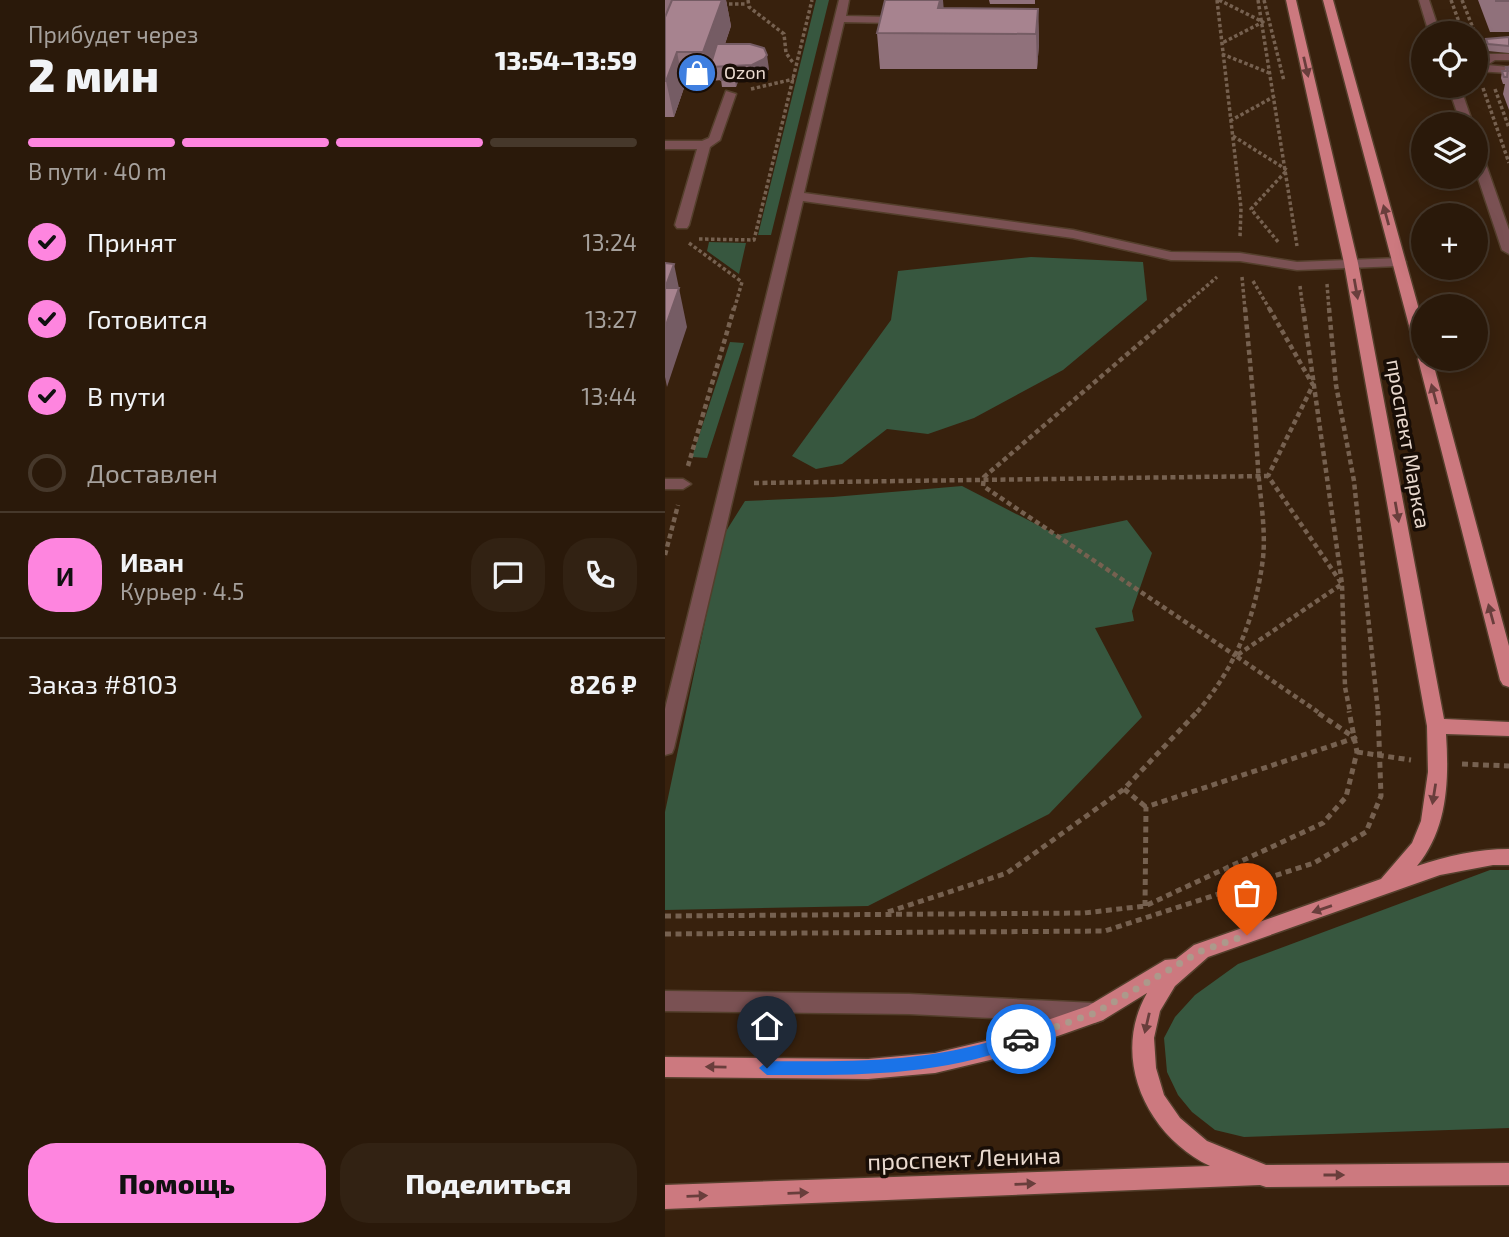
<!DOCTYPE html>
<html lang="ru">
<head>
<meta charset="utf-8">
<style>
	:root { --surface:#2a190a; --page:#322213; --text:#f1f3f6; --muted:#a5a09c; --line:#46382b; --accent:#fe85df }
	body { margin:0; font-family:"Exo 2",sans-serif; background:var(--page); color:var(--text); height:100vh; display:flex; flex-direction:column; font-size:26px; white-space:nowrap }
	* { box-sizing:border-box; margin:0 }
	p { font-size:23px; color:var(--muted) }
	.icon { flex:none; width:38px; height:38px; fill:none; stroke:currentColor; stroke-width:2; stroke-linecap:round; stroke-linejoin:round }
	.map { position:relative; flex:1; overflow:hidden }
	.drawer { display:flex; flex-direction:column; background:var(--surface); width:665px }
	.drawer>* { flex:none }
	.buttons { position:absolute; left:746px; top:21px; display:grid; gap:14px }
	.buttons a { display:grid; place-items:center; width:77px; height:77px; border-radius:50%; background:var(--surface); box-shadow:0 4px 18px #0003,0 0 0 2px var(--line); font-size:35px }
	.pin { position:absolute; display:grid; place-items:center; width:60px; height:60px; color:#fff; margin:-72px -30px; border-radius:50% 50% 50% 0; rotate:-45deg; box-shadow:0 0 7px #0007 }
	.pin .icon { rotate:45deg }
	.courier { position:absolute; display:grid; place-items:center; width:70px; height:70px; margin:-35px; border:5px solid #1a73e8; border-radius:50%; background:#fff; color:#222; box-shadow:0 2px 9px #0007 }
	.overview em { font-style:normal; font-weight:800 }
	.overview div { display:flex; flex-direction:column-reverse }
	.overview { display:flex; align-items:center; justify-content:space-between; height:119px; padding:0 28px }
	h1 { font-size:46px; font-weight:800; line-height:52px }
	.bar { display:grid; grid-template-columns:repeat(4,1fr); gap:10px 7px; align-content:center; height:84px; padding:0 28px }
	.bar i { height:9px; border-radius:5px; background:var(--line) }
	.bar .current { background:var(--accent) }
	.bar p { grid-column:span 4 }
	.line { display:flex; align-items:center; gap:18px; padding:0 28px; border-top:2px solid var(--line) }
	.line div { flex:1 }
	.round { display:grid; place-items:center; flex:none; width:74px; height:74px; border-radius:28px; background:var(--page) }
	ol { padding:0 28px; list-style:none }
	li { display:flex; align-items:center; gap:21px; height:77px }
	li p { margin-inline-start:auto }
	li .icon { padding:7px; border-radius:50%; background:var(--accent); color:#111; stroke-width:4 }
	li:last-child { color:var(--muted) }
	li i { width:38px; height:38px; border:4px solid var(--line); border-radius:50% }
	.button { display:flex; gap:14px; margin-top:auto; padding:14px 28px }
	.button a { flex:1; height:80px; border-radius:28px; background:var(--accent); color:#111; font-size:28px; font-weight:800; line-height:80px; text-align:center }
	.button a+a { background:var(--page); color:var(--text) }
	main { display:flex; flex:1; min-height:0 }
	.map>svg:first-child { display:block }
	.green { fill:#37573f }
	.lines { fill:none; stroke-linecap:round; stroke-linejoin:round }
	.minor-casing { stroke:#543f2c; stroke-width:3 }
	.major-casing { stroke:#543f2c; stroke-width:3 }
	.path-far2 { stroke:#766150; stroke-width:3.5; stroke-dasharray:3.5 2.5; stroke-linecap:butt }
	.path-far1 { stroke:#766150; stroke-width:4.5; stroke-dasharray:5 3.5; stroke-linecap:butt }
	.path { stroke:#766150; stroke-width:5; stroke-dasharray:6 4.5; stroke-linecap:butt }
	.minor { fill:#7a5153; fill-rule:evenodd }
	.major { fill:#cc797f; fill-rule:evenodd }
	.wall { fill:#90717b }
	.shaded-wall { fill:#755c64 }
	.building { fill:#a7838f; stroke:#755c64; stroke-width:2 }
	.oneway { fill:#693e3c }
	.route { fill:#1a73e8 }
	.done { stroke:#ac998b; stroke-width:7; stroke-dasharray:0 12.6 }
	.labels { text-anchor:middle; stroke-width:7; stroke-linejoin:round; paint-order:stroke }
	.far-poi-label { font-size:18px; fill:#eadacf; stroke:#180d06; text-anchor:start }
	.street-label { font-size:21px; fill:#eadacf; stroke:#180d06 }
	.near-street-label { font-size:24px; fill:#eadacf; stroke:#180d06 }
</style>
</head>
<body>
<main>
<section class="drawer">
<div class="overview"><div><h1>2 мин</h1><p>Прибудет через</p></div><em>13:54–13:59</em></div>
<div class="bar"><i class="current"></i><i class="current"></i><i class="current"></i><i></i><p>В пути · 40 m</p></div>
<ol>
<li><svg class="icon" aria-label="check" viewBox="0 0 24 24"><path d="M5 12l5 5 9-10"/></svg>Принят<p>13:24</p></li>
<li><svg class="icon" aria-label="check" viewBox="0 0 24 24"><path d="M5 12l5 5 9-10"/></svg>Готовится<p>13:27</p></li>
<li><svg class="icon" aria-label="check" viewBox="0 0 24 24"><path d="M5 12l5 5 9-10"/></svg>В пути<p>13:44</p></li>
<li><i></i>Доставлен</li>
</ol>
<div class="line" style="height:126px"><b class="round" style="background:var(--accent);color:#111">И</b><div><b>Иван</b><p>Курьер · 4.5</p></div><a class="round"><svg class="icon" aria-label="chat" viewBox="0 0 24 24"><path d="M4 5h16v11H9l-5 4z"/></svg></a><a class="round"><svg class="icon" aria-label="phone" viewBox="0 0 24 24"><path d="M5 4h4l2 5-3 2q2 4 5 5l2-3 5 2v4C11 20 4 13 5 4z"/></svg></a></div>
<div class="line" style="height:91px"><div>Заказ #8103</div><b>826 ₽</b></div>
<div class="button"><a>Помощь</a><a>Поделиться</a></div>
</section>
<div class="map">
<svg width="844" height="1237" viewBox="0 0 844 1237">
	<rect width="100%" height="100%" fill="#38210d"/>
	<!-- green -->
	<path class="green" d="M151 0H164L106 235H93Z
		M44 242 81 243 74 274 42 251Z
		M366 257 478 262 482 300 398 370 309 418 263 434 222 429 177 464 151 469 127 456 226 320 233 271Z
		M65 342 79 343 42 458 27 457Z
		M297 486 392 535 462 520 487 553 467 611 469 621 430 628 477 717 384 814 203 906 0 910V812L58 536 80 501 168 497Z
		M825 870H844V1128L579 1137 550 1130 527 1112 513 1095 502 1072 499 1038 510 1017 530 995 573 964Z"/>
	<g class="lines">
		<!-- minor casing -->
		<g class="minor-casing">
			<path id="minor" d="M174 0H184L181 16 227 17 233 20 227 23 179 22 139 193 408 230 506 252 575 253 632 262 734 258 741 262 734 266 632 270 575 261 506 260 408 238 138 201 9 748 7 753 0 755V709Z
				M754 0H764L775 33H764Z
				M824 54H844V60H830L822 65 844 67V73L810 71V63Z
				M783 86H795L808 124H796Z
				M61 91 71 94 55 140 45 147 24 225 22 228H12L10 225 32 149H0V141H37L44 138Z
				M810 146 816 150 844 230V254L837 250 810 169Z
				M0 479H18L26 484 18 489H0Z
				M0 991 244 994 430 1003 438 1006 441 1013 438 1020 430 1023 244 1014 0 1011Z"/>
		</g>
		<!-- major casing -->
		<g class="major-casing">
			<path id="major" d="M621 0H631L693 263 779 719 844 722V736L781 734C784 779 783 829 752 866 781 856 813 849 844 849V865H828L775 875 543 957 510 986 495 1011 489 1038 491 1068 499 1095 515 1118 542 1141 601 1165 844 1163V1185L601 1187 595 1185 0 1209V1185L545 1166C482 1136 445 1058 482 993L438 1020 325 1060 270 1073 203 1079 0 1077V1057L203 1059 270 1053 325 1040 423 1006 500 960 511 959 529 945 716 879 747 843 756 821 763 772 762 726 679 263Z
				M658 0H668L758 324V359H767L844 646V687L838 685 835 680 753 359 755 356 751 352Z"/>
		</g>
		<!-- path-far2 -->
		<path class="path-far2" d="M83 0 84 7 119 34 121 53 129 64
			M552 0 576 208 575 237
			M554 0 598 22 557 43
			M593 0 632 246
			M599 0 619 81
			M786 0 798 33
			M797 0 813 41
			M58 4H82
			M557 54 607 74
			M818 88 844 163
			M86 89 129 79
			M830 89 844 128
			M565 121 610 96
			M568 136 622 170 586 209 614 243
			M34 239 89 240 147 0
			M24 243 77 282 69 310
			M577 277 580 310
			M588 281 605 310
			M662 284 664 310
			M635 286 638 310
			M514 310 552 277"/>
		<!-- path-far1 -->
		<path class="path-far1" d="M516 308 319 477 318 486 571 656
			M604 308 648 385 603 476 677 584 571 656 653 712
			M638 308 677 584 680 687 685 712
			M664 308 671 385 689 481 713 712
			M23 466 69 308
			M89 483 603 476
			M0 555 13 505
			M532 712C570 669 591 616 598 558 601 529 595 497 593 468 590 414 585 361 580 308"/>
		<!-- path -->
		<path class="path" d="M692 752 746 760
			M797 764 844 766
			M459 789 481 807
			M480 906 481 807 690 738 650 711
			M223 912 342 873 459 789 533 711
			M0 916 419 913 480 906 658 823 681 797 692 752 684 711
			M0 934 440 931 649 863 701 832 716 796 713 711"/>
		<!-- minor -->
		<use href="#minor" class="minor"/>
		<!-- major -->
		<use href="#major" class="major"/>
	</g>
	<!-- wall -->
	<path class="wall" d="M0 0H61L66 26 60 44 104 69 101 73 89 79 73 80 71 87H57L56 80 47 81 45 88H19L9 117H0Z
		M324 0H370V4H325Z
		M813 0H844V32H825Z
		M278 8 373 9 374 44 372 69H215L212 33Z
		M844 37V53L822 51 820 45 821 39Z
		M844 65V110L838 94 840 84H838L836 78 837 71H840L841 67H843Z"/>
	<!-- shaded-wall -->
	<path class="shaded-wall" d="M57 0H61L66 26 52 67H45L47 81 45 88 38 52Z
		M275 0H278L280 24 273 8Z
		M373 9 374 44 372 69 371 34Z
		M12 52 19 88 9 117 1 81Z
		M102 55 104 69 101 73 89 79 87 65Z
		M72 73 74 80 71 87 70 80Z
		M9 264 22 327 2 387 0 377V288Z"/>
	<!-- building -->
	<path class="building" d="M7 0H57L38 52H12L1 81H0V17Z
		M220 0H275L273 8 373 9 371 34 212 33Z
		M831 0H844V1H831Z
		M844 37V46L823 44 821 39Z
		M52 44H85L99 48 102 55 99 59 87 65 45 67Z
		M841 67H843L842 77H839L837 71H843Z
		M58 73H72L70 80H56Z
		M0 263 9 264 0 288Z
		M0 288H14L0 328Z"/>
	<!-- one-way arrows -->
	<defs><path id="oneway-solid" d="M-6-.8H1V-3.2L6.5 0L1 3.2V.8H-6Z" transform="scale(1.75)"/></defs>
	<g class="oneway">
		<use href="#oneway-solid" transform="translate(641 67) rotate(77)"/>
		<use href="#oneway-solid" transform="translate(721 215) rotate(-105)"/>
		<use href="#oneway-solid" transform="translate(691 289) rotate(80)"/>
		<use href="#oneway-solid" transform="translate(769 394) rotate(-105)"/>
		<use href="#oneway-solid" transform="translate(732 512) rotate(80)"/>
		<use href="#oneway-solid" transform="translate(826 614) rotate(-105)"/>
		<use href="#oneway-solid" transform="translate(769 794) rotate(99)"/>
		<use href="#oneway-solid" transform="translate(657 909) rotate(161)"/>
		<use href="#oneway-solid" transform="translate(482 1023) rotate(103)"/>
		<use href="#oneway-solid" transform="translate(51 1067) rotate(-179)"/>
		<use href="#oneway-solid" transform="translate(669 1175)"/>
		<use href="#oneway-solid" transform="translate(360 1184) rotate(-2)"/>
		<use href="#oneway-solid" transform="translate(133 1193) rotate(-2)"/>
		<use href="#oneway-solid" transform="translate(32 1196) rotate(-2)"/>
	</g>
	<!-- route -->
	<path class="route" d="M356 1032 363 1039 361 1043C272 1077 195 1075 102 1075L94 1068 102 1061C193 1062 268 1063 356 1032Z"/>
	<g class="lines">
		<!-- done -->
		<path class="done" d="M356 1039 430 1013 536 951 582 935"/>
	</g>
	<!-- icons -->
	<defs>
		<g id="shop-disc" transform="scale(2.0125)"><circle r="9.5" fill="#3f7fe0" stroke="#180d06"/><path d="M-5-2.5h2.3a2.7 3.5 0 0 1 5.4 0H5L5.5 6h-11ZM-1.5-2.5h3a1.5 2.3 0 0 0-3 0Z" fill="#fff"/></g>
	</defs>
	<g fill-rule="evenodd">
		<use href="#shop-disc" x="32" y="73"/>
	</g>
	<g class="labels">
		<!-- far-poi labels -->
		<g class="far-poi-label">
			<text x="59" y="79">Ozon</text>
		</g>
		<!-- street labels -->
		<g class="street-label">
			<text transform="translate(743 444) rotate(80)" y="7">проспект Маркса</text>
		</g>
		<!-- near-street labels -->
		<g class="near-street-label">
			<text transform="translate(299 1159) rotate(-2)" y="8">проспект Ленина</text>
		</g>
	</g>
</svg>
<div class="buttons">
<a><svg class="icon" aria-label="locate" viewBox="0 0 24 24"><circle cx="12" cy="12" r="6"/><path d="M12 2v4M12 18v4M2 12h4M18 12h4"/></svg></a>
<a><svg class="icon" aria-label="layers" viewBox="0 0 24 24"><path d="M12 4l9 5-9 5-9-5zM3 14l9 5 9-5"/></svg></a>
<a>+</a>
<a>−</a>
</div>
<div class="pin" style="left:582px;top:935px;background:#ea580c"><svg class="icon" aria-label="bag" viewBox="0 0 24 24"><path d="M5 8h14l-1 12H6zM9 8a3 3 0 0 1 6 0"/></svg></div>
<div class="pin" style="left:102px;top:1068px;background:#1f2937"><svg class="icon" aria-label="home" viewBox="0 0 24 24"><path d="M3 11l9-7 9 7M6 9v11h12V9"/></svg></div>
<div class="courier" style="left:356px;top:1039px"><svg class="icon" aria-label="car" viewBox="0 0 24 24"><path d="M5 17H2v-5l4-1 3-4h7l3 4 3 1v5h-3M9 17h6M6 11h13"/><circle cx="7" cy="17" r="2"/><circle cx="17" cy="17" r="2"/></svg></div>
</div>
</main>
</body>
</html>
